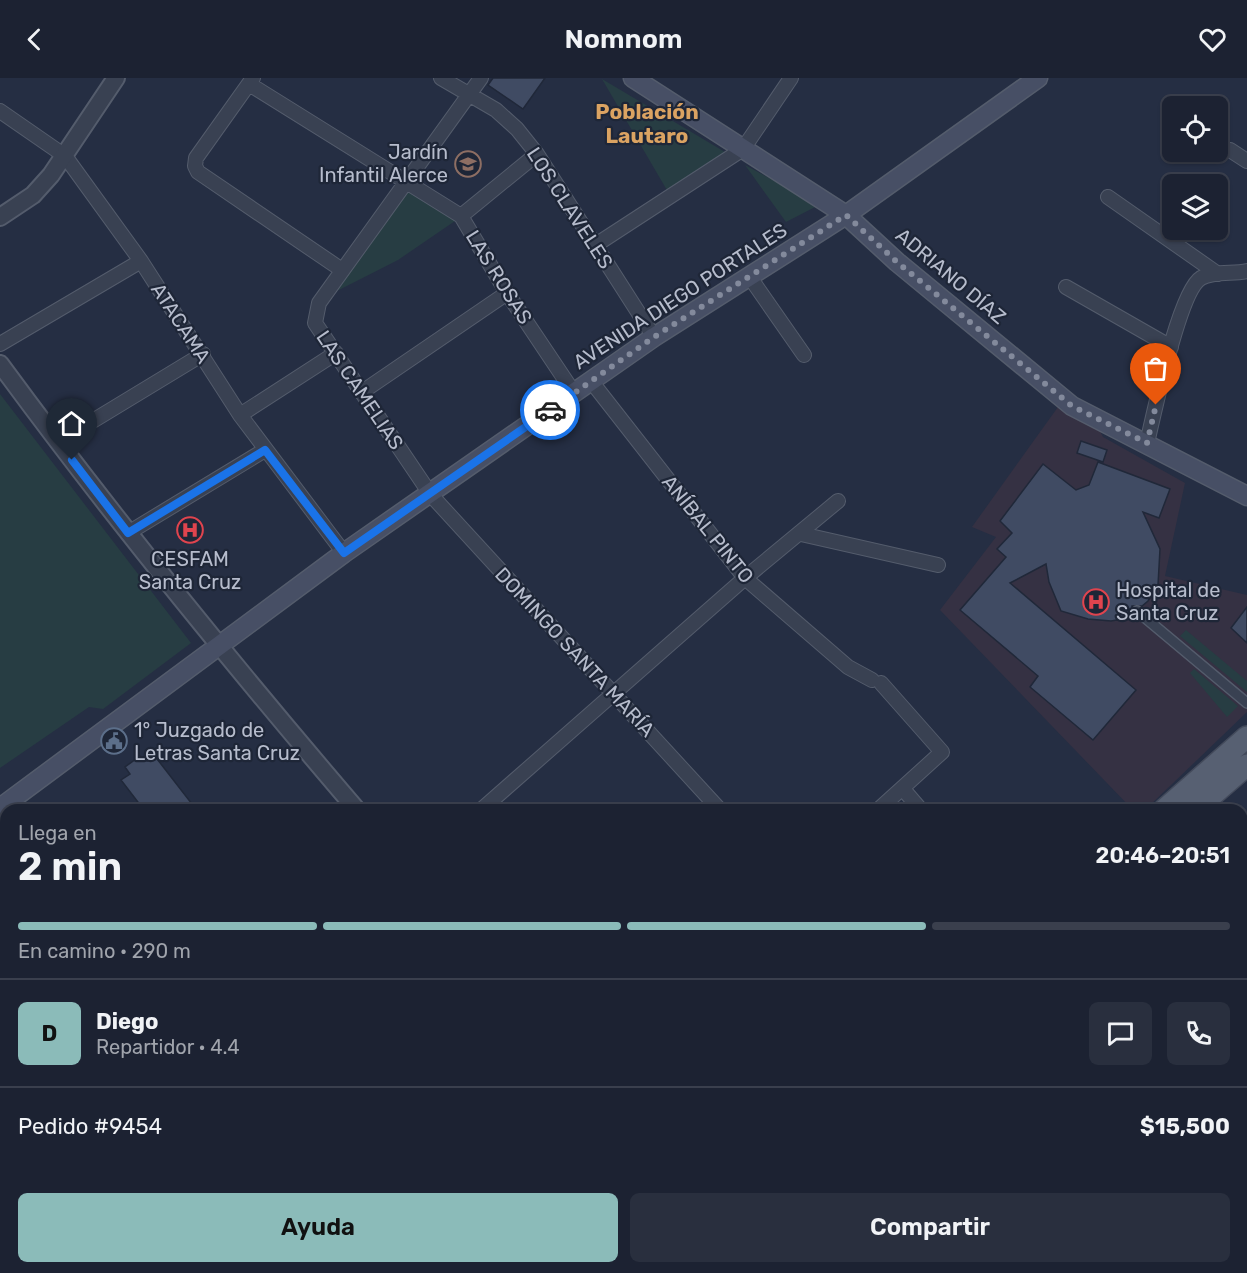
<!DOCTYPE html>
<html lang="es">
<head>
<meta charset="utf-8">
<style>
	:root { --surface:#1c2232; --page:#292f3e; --text:#f1f3f6; --muted:#a0a4ac; --line:#3a3f4d; --accent:#8bbbb9 }
	body { margin:0; font-family:Rubik,sans-serif; background:var(--page); color:var(--text); height:100vh; display:flex; flex-direction:column; font-size:22px; white-space:nowrap }
	* { box-sizing:border-box; margin:0 }
	p { font-size:20px; color:var(--muted) }
	.icon { flex:none; width:33px; height:33px; fill:none; stroke:currentColor; stroke-width:2; stroke-linecap:round; stroke-linejoin:round }
	.map { position:relative; flex:1; overflow:hidden }
	.details { position:absolute; left:0px; top:726px; width:1248px; height:470px; display:flex; flex-direction:column; background:var(--surface); border-radius:18px 18px 0 0; box-shadow:0 2px 4px #0004,0 0 0 2px var(--line) }
	.details>* { flex:none }
	.controls { position:absolute; left:1162px; top:18px; display:grid; gap:12px }
	.controls a { display:grid; place-items:center; width:66px; height:66px; border-radius:9px; background:var(--surface); box-shadow:0 2px 4px #0004,0 0 0 2px var(--line); font-size:30px }
	.pin { position:absolute; display:grid; place-items:center; width:51px; height:51px; color:#fff; margin:-62px -26px; border-radius:50% 50% 50% 0; rotate:-45deg; box-shadow:0 0 6px #0007 }
	.pin .icon { rotate:45deg }
	.courier { position:absolute; display:grid; place-items:center; width:60px; height:60px; margin:-30px; border:4px solid #1a73e8; border-radius:50%; background:#fff; color:#222; box-shadow:0 2px 8px #0007 }
	.headline em { font-style:normal; font-weight:600 }
	.headline div { display:flex; flex-direction:column-reverse }
	.headline { display:flex; align-items:center; justify-content:space-between; height:102px; padding:0 18px }
	h1 { font-size:39px; font-weight:600; line-height:45px }
	.bar { display:grid; grid-template-columns:repeat(4,1fr); gap:9px 6px; align-content:center; height:72px; padding:0 18px }
	.bar i { height:8px; border-radius:4px; background:var(--line) }
	.bar .active { background:var(--accent) }
	.bar p { grid-column:span 4 }
	.line { display:flex; align-items:center; gap:15px; padding:0 18px; border-top:2px solid var(--line) }
	.line div { flex:1 }
	.round { display:grid; place-items:center; flex:none; width:63px; height:63px; border-radius:9px; background:var(--page) }
	.button { display:flex; gap:12px; margin-top:auto; padding:12px 18px }
	.button a { flex:1; height:69px; border-radius:9px; background:var(--accent); color:#111; font-size:24px; font-weight:600; line-height:69px; text-align:center }
	.button a+a { background:var(--page); color:var(--text) }
	header { display:flex; justify-content:space-between; align-items:center; height:78px; padding:0 18px; background:var(--surface); font-size:27px; font-weight:600 }
	.map>svg:first-child { display:block }
	.medical { fill:#353143 }
	.green { fill:#273d43 }
	.building { fill:#404b63; stroke:#202839; stroke-width:1.5 }
	.lines { fill:none; stroke-linecap:round; stroke-linejoin:round }
	.pedestrian-casing { stroke:#545c6c; stroke-width:12 }
	.minor-casing { stroke:#545c6c; stroke-width:16 }
	.tertiary-casing { stroke:#545c6c; stroke-width:20 }
	.secondary-casing { stroke:#545c6c; stroke-width:21 }
	.primary-casing { stroke:#434a5b; stroke-width:24 }
	.pedestrian { stroke:#394152; stroke-width:9 }
	.minor { stroke:#394152; stroke-width:14 }
	.tertiary { stroke:#394152; stroke-width:16 }
	.secondary { stroke:#474f65; stroke-width:18 }
	.primary { stroke:#576072; stroke-width:21 }
	.done { stroke:#838a9c; stroke-width:6; stroke-dasharray:0 10.8 }
	.route { stroke:#1a73e8; stroke-width:8 }
	.labels { text-anchor:middle; stroke-width:4.5; stroke-linejoin:round; paint-order:stroke }
	.poi-label { font-size:20px; fill:#b6bccc; stroke:#1e2637; text-anchor:start }
	.street-label { font-size:20px; fill:#b6bccc; stroke:#1e2637 }
	.neighbourhood-label { font-size:21px; font-weight:bold; fill:#dba362; stroke:#1e2637 }
</style>
</head>
<body>
<header><svg class="icon" aria-label="back" viewBox="0 0 24 24"><path d="M15 5l-7 7 7 7"/></svg>Nomnom<svg class="icon" aria-label="heart" viewBox="0 0 24 24"><path d="M12 20l-8-8c-3-5 5-10 8-4 3-6 11-1 8 4z"/></svg></header>
<div class="map">
<svg width="1247" height="1195" viewBox="0 0 1247 1195">
	<rect width="100%" height="100%" fill="#252e43"/>
	<!-- medical -->
	<path class="medical" d="M1058 329 1100 353 1103 359 1185 405 1165 498 1247 517V634L1145 732H1133L940 532 996 459 972 449Z"/>
	<!-- green -->
	<path class="green" d="M602 1 725 74 668 114Z
		M745 87 819 127 786 144Z
		M408 112 455 143 398 182 335 214Z
		M0 316 191 565 103 631 89 629 0 690Z
		M1186 552 1247 603V614L1180 558Z
		M1194 591 1238 628 1227 639 1190 595Z
		M968 1190H1086L1080 1195H961Z"/>
	<!-- building -->
	<path class="building" d="M493 0H545L523 31 488 7Z
		M1081 363 1107 372 1103 384 1077 375Z
		M1098 384 1170 411 1159 440 1143 434 1160 471 1158 507 1148 523 1142 528H1132L1131 536 1123 541 1111 543 1088 541 1061 533 1049 504 1046 486 1010 505 1136 612 1093 662 1030 609 1038 598 960 532 1006 479 997 471 1012 455 1000 443 1043 386 1076 412 1089 407Z
		M1247 529V565L1231 550Z
		M154 677 192 726 183 732H144L121 702 130 696 125 689 140 678 147 683Z"/>
	<g class="lines">
		<!-- pedestrian casing -->
		<g class="pedestrian-casing">
			<path id="pedestrian" d="M1137 533 1247 625"/>
		</g>
		<!-- minor casing -->
		<g class="minor-casing">
			<path id="minor" d="M253 0 196 80 195 88 198 94 342 192
				M441 0 496 32 517 51 537 76 654 259
				M481 0 319 225 315 245 431 417 720 732
				M249 6 461 138 507 215 574 315
				M0 33 65 78 141 183 240 337 344 475
				M1230 72 1247 83
				M1108 119 1218 196
				M461 138 537 76
				M594 168 743 71 791 0
				M749 198 804 277
				M1066 209 1171 269
				M0 266 141 183
				M591 303 745 500 848 589 872 602
				M362 314 507 215
				M240 337 336 275
				M58 364 203 276
				M1147 365C1154 336 1179 213 1201 200 1213 193 1233 196 1247 193
				M128 455 265 372
				M801 456 938 487
				M903 711 921 732
				M481 732 745 500 838 423
				M878 732 942 674 881 605
				M0 1090 6 1085
				M266 1195 272 1190"/>
		</g>
		<!-- tertiary casing -->
		<g class="tertiary-casing">
			<path id="tertiary" d="M0 139 33 117 51 97 116 0
				M0 286C113 440 233 587 357 732
				M0 778 6 785
				M358 1190 363 1195"/>
		</g>
		<!-- secondary casing -->
		<g class="secondary-casing">
			<path id="secondary" d="M633 0 846 137 897 184 1072 328 1247 418
				M0 730 344 475 654 259 846 137 1038 0"/>
		</g>
		<!-- primary casing -->
		<g class="primary-casing">
			<path id="primary" d="M1164 732 1247 659
				M1195 732 1247 687
				M635 1195 641 1190
				M665 1195 672 1190"/>
		</g>
		<!-- pedestrian -->
		<use href="#pedestrian" class="pedestrian"/>
		<!-- minor -->
		<use href="#minor" class="minor"/>
		<!-- tertiary -->
		<use href="#tertiary" class="tertiary"/>
		<!-- secondary -->
		<use href="#secondary" class="secondary"/>
		<!-- primary -->
		<use href="#primary" class="primary"/>
	</g>
	<g class="lines">
		<!-- done -->
		<path class="done" d="M550 332 654 259 846 137 897 184 1072 328 1147 365 1156 327"/>
		<!-- route -->
		<path class="route" d="M72 382 128 455 265 372 344 475 550 332"/>
	</g>
	<!-- icons -->
	<defs>
		<g id="school-ring" transform="scale(1.35)"><circle r="9.5" fill="#1e2637" stroke="#8d6e63" stroke-width="1.5"/><path d="M0-5L7-2L0 1L-7-2ZM-4 1L0 2.5L4 1V4Q0 6-4 4Z" fill="#8d6e63"/></g>
		<g id="hospital-ring" transform="scale(1.35)"><circle r="9.5" fill="#1e2637" stroke="#e0444e" stroke-width="1.5"/><path d="M-5-5h3v3.5h4V-5h3V5h-3V1.5h-4V5h-3Z" fill="#e0444e"/></g>
		<g id="civic-ring" transform="scale(1.35)"><circle r="9.5" fill="#1e2637" stroke="#5c6f8a" stroke-width="1.5"/><path d="M-.6-6.5H3V-4.5H.6V-3L4-1V1h2V6H-6V1h2V-1L-.6-3ZM-1.2 2.5V6h2.4V2.5Z" fill="#5c6f8a"/></g>
	</defs>
	<g fill-rule="evenodd">
		<use href="#school-ring" x="468" y="86"/>
		<use href="#hospital-ring" x="190" y="452"/>
		<use href="#hospital-ring" x="1096" y="524"/>
		<use href="#civic-ring" x="114" y="663"/>
	</g>
	<g class="labels">
		<!-- poi labels -->
		<g class="poi-label">
			<text x="448" y="81" text-anchor="end">Jardín<tspan x="448" dy="23">Infantil Alerce</tspan></text>
			<text x="190" y="488" text-anchor="middle">CESFAM<tspan x="190" dy="23">Santa Cruz</tspan></text>
			<text x="1116" y="519">Hospital de<tspan x="1116" dy="23">Santa Cruz</tspan></text>
			<text x="134" y="659">1° Juzgado de<tspan x="134" dy="23">Letras Santa Cruz</tspan></text>
		</g>
		<!-- street labels -->
		<g class="street-label">
			<text transform="translate(570 130) rotate(57)" y="7">LOS CLAVELES</text>
			<text transform="translate(951 198) rotate(40)" y="7">ADRIANO DÍAZ</text>
			<text transform="translate(499 199) rotate(58)" y="7">LAS ROSAS</text>
			<text transform="translate(680 218) rotate(-33)" y="7">AVENIDA DIEGO PORTALES</text>
			<text transform="translate(181 245) rotate(57)" y="7">ATACAMA</text>
			<text transform="translate(360 312) rotate(56)" y="7">LAS CAMELIAS</text>
			<text transform="translate(708 451) rotate(51)" y="7">ANÍBAL PINTO</text>
			<text transform="translate(575 574) rotate(47)" y="7">DOMINGO SANTA MARÍA</text>
		</g>
		<!-- neighbourhood labels -->
		<g class="neighbourhood-label">
			<text x="647" y="41">Población<tspan x="647" dy="24">Lautaro</tspan></text>
		</g>
	</g>
</svg>
<div class="controls">
<a><svg class="icon" aria-label="locate" viewBox="0 0 24 24"><circle cx="12" cy="12" r="6"/><path d="M12 2v4M12 18v4M2 12h4M18 12h4"/></svg></a>
<a><svg class="icon" aria-label="layers" viewBox="0 0 24 24"><path d="M12 4l9 5-9 5-9-5zM3 14l9 5 9-5"/></svg></a>
</div>
<div class="pin" style="left:1156px;top:327px;background:#ea580c"><svg class="icon" aria-label="bag" viewBox="0 0 24 24"><path d="M5 8h14l-1 12H6zM9 8a3 3 0 0 1 6 0"/></svg></div>
<div class="pin" style="left:72px;top:382px;background:#1f2937"><svg class="icon" aria-label="home" viewBox="0 0 24 24"><path d="M3 11l9-7 9 7M6 9v11h12V9"/></svg></div>
<div class="courier" style="left:550px;top:332px"><svg class="icon" aria-label="car" viewBox="0 0 24 24"><path d="M5 17H2v-5l4-1 3-4h7l3 4 3 1v5h-3M9 17h6M6 11h13"/><circle cx="7" cy="17" r="2"/><circle cx="17" cy="17" r="2"/></svg></div>
<section class="details">
<div class="headline"><div><h1>2 min</h1><p>Llega en</p></div><em>20:46–20:51</em></div>
<div class="bar"><i class="active"></i><i class="active"></i><i class="active"></i><i></i><p>En camino · 290 m</p></div>
<div class="line" style="height:108px"><b class="round" style="background:var(--accent);color:#111">D</b><div><b>Diego</b><p>Repartidor · 4.4</p></div><a class="round"><svg class="icon" aria-label="chat" viewBox="0 0 24 24"><path d="M4 5h16v11H9l-5 4z"/></svg></a><a class="round"><svg class="icon" aria-label="phone" viewBox="0 0 24 24"><path d="M5 4h4l2 5-3 2q2 4 5 5l2-3 5 2v4C11 20 4 13 5 4z"/></svg></a></div>
<div class="line" style="height:78px"><div>Pedido #9454</div><b>$15,500</b></div>
<div class="button"><a>Ayuda</a><a>Compartir</a></div>
</section>
</div>
</body>
</html>
